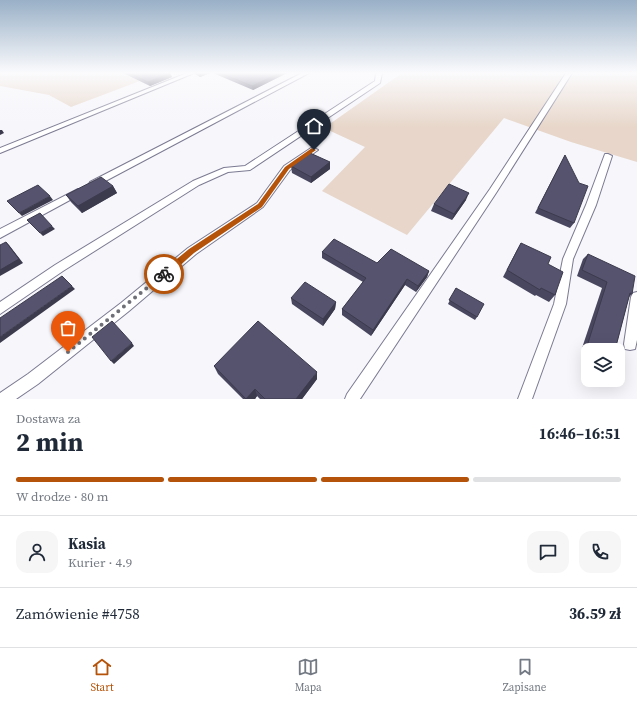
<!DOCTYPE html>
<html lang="pl">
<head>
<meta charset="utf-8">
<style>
	:root { --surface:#fff; --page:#f6f6f7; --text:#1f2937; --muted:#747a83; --line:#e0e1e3; --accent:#b45309 }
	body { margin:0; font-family:"Source Serif 4",serif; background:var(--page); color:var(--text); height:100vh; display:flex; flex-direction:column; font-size:15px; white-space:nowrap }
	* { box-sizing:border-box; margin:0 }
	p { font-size:13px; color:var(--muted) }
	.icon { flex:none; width:22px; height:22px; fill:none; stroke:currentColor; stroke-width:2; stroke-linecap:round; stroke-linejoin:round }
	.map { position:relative; height:399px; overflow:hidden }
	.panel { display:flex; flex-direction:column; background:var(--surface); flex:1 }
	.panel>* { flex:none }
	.controls { position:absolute; left:581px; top:343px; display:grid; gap:8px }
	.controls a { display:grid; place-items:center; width:44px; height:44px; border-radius:8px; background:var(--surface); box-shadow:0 4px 16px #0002; font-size:20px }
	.pin { position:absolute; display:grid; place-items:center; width:34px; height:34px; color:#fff; margin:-41px -17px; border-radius:50% 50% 50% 0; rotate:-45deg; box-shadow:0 0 4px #0007 }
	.pin .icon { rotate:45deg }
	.courier { position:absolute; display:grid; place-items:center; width:40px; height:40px; margin:-20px; border:3px solid #b45309; border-radius:50%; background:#fff; color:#222; box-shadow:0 1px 5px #0007 }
	.overview em { font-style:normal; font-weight:700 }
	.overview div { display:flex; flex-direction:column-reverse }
	.overview { display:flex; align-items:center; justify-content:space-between; height:68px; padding:0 16px }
	h1 { font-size:26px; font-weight:700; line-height:30px }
	.bar { display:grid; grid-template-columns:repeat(4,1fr); gap:6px 4px; align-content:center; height:48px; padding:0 16px }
	.bar i { height:5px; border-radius:3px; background:var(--line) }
	.bar .active { background:var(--accent) }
	.bar p { grid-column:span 4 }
	.line { display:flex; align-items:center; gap:10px; padding:0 16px; border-top:1px solid var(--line) }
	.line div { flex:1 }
	.round { display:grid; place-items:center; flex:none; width:42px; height:42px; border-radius:12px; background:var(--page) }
	.dock { display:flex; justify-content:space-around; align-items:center; height:56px; border-top:1px solid var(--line); background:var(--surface); font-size:11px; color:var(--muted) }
	.dock a { display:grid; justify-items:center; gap:2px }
	.dock .active { color:var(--accent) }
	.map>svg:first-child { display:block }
	.green { fill:#e7d6c9 }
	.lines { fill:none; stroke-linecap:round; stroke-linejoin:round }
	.lane-casing { stroke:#7c7a92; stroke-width:2 }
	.lane { fill:#fff; fill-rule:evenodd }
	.wall { fill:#49475f }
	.shaded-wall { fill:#3c3a4d }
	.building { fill:#55536e; stroke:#3c3a4d }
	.route { fill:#b45309 }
	.done { stroke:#6f6f78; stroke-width:4; stroke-dasharray:0 7.2 }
</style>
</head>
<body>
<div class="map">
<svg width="637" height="399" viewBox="0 0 637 399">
	<rect width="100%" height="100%" fill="#f6f6fb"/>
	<!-- green -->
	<path class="green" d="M0 73H161L71 107 49 95 0 86Z
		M402 73H637V162L571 142 504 118 407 235 322 191 365 147 324 128Z"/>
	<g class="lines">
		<!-- lane casing -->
		<g class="lane-casing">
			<path id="lane" d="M187 73H194L0 153V148Z
				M302 73H309L96 186H90L89 184 90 182Z
				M376 73H382L380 83 250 170 228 172 199 185 63 271 0 314V302L55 265 193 181 224 168 245 166 375 81Z
				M566 73H572L496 193 360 399H345L347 394 490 189Z
				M311 148H314L318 150 290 170 263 207 196 254 129 311 38 384 16 399H0V393L28 374 121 303 188 248 257 203 284 166Z
				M605 154H608L612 156 596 205 573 259 566 304 532 399H518L554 304 563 259 586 205Z
				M78 189 81 190 82 192 81 194 0 238V229Z
				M637 292V340L635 349 630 350 625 349 624 344 631 297 633 293Z"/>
		</g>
		<!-- lane -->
		<use href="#lane" class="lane"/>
	</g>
	<!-- wall -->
	<path class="wall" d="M123 73H170L172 77 150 86Z
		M194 73H210L200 77 195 74Z
		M213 73H287L253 90Z
		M565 155 574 223 570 228 535 213Z
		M330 162V169L311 183 292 173 291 166Z
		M113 186 117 193 82 213 71 202 66 195Z
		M466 200 452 220 431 211 434 204Z
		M521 243 548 264 555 295 549 302 536 295 535 296 503 277 517 250Z
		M322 252 377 263 429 271 427 277 416 292 405 285 371 336 342 315V309L363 282 322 258Z
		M588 254 632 294 629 297 615 350H588V351L582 348 602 288 577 276 583 259Z
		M456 288 477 317 475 320 448 304Z
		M291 298 336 302 335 309 323 326 292 304Z
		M214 366 317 379 302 399H260L257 396 255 399H243L218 374Z"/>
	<!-- shaded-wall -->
	<path class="shaded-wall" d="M170 73 172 77 150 86 148 82Z
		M202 73H210L200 77 199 74Z
		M279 73H287L253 90 252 86Z
		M0 130H2L4 133 0 135Z
		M330 162V169L311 183V177Z
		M113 186 117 193 82 213 78 206Z
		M469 193 466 200 452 220 454 214Z
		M50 196 53 200 22 216 19 213Z
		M52 226 55 229 43 236 40 233Z
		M6 242 9 245 23 263 0 276V270Z
		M429 271 427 277 416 292 418 286Z
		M407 279 405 285 371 336 373 330Z
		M72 286 75 289 0 343V337Z
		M336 302 335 309 323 326V319Z
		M132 343 134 346 114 364 111 361Z
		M317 372V379L302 399H296Z
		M255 389 257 396 255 399H246Z"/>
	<!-- building -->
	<path class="building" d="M130 73H170L148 82Z
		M221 73H279L252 86Z
		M310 153 330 162 311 177 291 166Z
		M565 155 579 183 588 186 574 223 538 208Z
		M101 177 113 186 78 206 66 195Z
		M449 184 469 193 454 214 434 204Z
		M38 185 50 196 19 213 7 201Z
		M40 213 52 226 40 233 27 220Z
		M334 239 377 263 391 249 429 271 418 286 407 279 373 330 342 309 366 278 322 252Z
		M6 242 19 259 0 270V245Z
		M521 243 551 257 548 264 563 272 555 295 541 288 540 290 507 270Z
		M588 254 635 276 632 294 630 293 615 350H600L588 343 607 282 582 270Z
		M62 276 72 286 0 337V318Z
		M305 282 336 302 323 319 291 298Z
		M456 288 484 304 477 317 449 300Z
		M112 321 132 343 111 361 92 337Z
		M258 321 317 372 296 399H265L255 389 246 399 214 366Z"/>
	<!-- sky -->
	<linearGradient id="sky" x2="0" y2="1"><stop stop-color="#99b0c7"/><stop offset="0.57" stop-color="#fbfbfd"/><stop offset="1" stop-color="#fbfbfd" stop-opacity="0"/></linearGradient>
	<rect width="637" height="128" fill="url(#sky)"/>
	<!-- route -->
	<path class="route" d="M312 148 316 150 289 169 262 207 194 253 167 277H161V272L189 249 258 204 285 167Z"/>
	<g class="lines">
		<!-- done -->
		<path class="done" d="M68 352 164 274"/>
	</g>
</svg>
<div class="controls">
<a><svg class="icon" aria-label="layers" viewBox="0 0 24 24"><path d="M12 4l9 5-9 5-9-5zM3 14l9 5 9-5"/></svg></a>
</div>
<div class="pin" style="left:68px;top:352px;background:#ea580c"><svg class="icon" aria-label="bag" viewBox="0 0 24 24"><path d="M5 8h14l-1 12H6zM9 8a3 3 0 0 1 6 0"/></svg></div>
<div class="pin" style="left:314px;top:150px;background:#1f2937"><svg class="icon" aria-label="home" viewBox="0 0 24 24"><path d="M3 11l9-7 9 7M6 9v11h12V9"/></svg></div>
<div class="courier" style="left:164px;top:274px"><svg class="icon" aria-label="bike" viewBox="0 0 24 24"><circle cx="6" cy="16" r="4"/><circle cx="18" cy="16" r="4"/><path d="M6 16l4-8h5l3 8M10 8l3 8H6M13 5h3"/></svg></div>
</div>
<section class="panel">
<div class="overview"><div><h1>2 min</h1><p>Dostawa za</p></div><em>16:46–16:51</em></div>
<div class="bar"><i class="active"></i><i class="active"></i><i class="active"></i><i></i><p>W drodze · 80 m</p></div>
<div class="line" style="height:72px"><a class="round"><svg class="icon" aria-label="person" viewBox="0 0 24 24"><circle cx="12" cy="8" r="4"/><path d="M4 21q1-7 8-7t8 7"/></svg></a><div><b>Kasia</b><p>Kurier · 4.9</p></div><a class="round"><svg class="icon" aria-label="chat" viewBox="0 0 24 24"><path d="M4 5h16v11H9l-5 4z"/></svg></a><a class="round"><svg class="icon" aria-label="phone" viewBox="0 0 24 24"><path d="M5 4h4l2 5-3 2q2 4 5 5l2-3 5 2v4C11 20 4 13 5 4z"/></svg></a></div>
<div class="line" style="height:52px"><div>Zamówienie #4758</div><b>36.59 zł</b></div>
</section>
<nav class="dock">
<a class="active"><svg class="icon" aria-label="home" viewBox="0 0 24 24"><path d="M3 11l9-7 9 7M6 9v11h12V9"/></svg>Start</a>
<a><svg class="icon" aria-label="map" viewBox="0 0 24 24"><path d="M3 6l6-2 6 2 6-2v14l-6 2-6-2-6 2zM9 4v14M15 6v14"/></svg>Mapa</a>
<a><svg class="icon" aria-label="saved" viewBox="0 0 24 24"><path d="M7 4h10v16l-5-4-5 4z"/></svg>Zapisane</a>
</nav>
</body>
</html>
